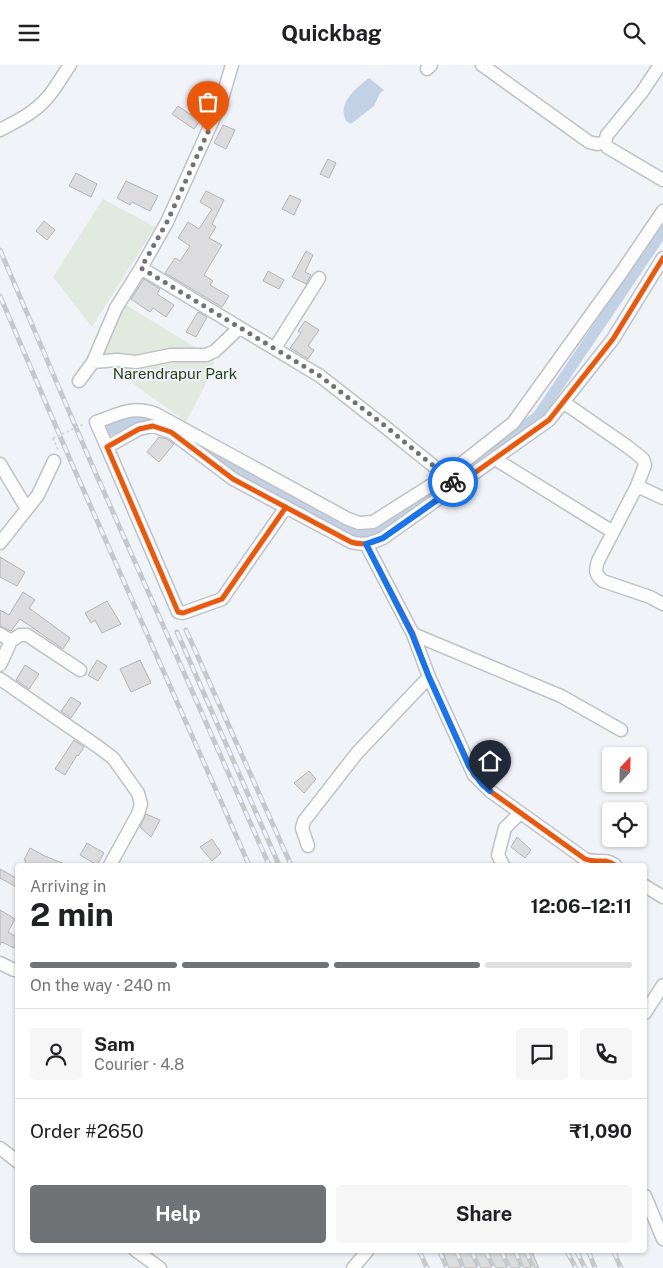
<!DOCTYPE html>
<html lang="en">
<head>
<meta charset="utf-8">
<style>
	:root { --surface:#fff; --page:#f6f6f6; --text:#202124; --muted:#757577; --line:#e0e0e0; --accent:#6f7376 }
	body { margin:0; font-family:"Public Sans",sans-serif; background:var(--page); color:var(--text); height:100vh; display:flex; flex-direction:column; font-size:19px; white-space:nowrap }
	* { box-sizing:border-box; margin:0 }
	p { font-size:16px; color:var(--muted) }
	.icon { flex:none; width:28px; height:28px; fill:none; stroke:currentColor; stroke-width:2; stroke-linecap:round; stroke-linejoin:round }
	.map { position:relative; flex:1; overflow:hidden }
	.details { position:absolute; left:15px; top:798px; width:632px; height:390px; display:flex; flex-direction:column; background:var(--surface); border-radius:5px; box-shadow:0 1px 4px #0004 }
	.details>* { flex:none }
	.needle { width:32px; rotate:22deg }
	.tools { position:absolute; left:602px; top:682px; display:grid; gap:10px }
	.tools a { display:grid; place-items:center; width:45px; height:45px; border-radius:5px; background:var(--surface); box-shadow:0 1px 4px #0004; font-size:25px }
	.pin { position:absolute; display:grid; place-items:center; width:42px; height:42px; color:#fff; margin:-51px -21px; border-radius:50% 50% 50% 0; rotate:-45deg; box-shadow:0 0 5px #0007 }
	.pin .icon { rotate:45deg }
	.courier { position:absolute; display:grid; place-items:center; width:50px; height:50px; margin:-25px; border:4px solid #1a73e8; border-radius:50%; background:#fff; color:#222; box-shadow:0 1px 6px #0007 }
	.summary em { font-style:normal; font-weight:700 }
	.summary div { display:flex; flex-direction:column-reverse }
	.summary { display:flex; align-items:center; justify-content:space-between; height:85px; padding:0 15px }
	h1 { font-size:32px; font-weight:700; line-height:38px }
	.bar { display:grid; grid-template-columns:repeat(4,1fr); gap:8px 5px; align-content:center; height:60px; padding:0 15px }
	.bar i { height:6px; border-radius:4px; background:var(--line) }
	.bar .current { background:var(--accent) }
	.bar p { grid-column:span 4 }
	.line { display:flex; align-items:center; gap:12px; padding:0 15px; border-top:1px solid var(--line) }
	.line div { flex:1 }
	.round { display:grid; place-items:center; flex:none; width:52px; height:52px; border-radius:5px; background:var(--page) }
	.cta { display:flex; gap:10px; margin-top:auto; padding:10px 15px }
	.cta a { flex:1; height:58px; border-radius:5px; background:var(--accent); color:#fff; font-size:20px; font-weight:700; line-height:58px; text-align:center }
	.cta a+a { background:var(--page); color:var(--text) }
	header { display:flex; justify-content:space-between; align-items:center; height:65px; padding:0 15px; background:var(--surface); font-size:22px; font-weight:700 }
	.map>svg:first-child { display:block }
	.green { fill:#e1eade }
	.water { fill:#c3d1e5 }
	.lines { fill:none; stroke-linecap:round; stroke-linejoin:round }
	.canal { stroke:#c3d1e5; stroke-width:11 }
	.building { fill:#dcdbde; stroke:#b4b4b6 }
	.street-casing { stroke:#bec1c5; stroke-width:15 }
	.path { stroke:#d6d7d9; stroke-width:2; stroke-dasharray:2.5 2.5; stroke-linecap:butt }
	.street { stroke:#fdfdfe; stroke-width:12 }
	.rail-casing { stroke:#c6c8c9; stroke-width:5 }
	.rail { stroke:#ecf3fd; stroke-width:3; stroke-dasharray:9; stroke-linecap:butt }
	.path-bridge { stroke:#d6d7d9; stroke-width:2; stroke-dasharray:2.5 2.5; stroke-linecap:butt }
	.cycleway-casing { stroke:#ecf3fd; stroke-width:8 }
	.cycleway { stroke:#e8590c; stroke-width:5 }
	.done { stroke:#6f7376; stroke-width:5; stroke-dasharray:0 9 }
	.route { stroke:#1a73e8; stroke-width:6 }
	.labels { text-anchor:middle; stroke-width:4; stroke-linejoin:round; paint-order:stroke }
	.park-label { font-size:15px; fill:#2e4114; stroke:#ecf3fd }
</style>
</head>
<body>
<header><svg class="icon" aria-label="menu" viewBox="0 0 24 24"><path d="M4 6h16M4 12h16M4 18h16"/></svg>Quickbag<svg class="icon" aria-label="search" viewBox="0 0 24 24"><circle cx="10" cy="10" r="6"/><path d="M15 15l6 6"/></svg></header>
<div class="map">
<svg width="663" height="1203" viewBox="0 0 663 1203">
	<rect width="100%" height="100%" fill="#f0f4f9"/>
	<!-- green -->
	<path class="green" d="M103 134 155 162 92 262 53 212Z
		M126 240 214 294 213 305 186 357 101 295 115 255Z"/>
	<!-- water -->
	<path class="water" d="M369 13 384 25 380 28 374 41 351 59 347 57C336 39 355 24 369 13Z"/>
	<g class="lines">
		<!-- canal -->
		<path class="canal" d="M101 369C124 359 141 348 166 360
			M197 378 244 408 363 469H375L444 423
			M465 408 538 351 663 166"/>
	</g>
	<!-- building -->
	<path class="building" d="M178 41 200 56 194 64 172 49Z
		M223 60 235 65 226 84 214 78Z
		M328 94 336 98 329 113 320 109Z
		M76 108 97 119 91 132 69 121Z
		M126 116 158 131 150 146 132 137 130 140 117 133Z
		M206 126 224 135 212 159 216 162 209 173 222 180 204 210 213 216 210 220 229 231 222 242 165 208 175 193 180 196 190 181 178 173 188 157 199 164 212 144 200 137Z
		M290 130 301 135 294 150 282 144Z
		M44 156 55 165 47 175 36 166Z
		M306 186 313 190 305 207 311 210 306 219 292 212Z
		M268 206 284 215 279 224 263 216Z
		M144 214 160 224 157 229 174 240 166 252 153 243 150 247 131 234Z
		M198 247 207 252 196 272 186 267Z
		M305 256 319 265 308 281 314 285 308 294 290 283 301 268 298 266Z
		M159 372 167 374 174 379 159 397 147 387Z
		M0 492 25 507 17 521 0 512Z
		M23 527 35 535 29 543 70 573 63 584 20 554 11 566 0 561V545L9 550Z
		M107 536 121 559 102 568 95 555 91 558 85 548Z
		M97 595 107 601 98 616 88 610Z
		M140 595 151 618 131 627 120 604Z
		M25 600 39 609 29 624 16 615Z
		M71 632 81 638 71 653 61 646Z
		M74 675 84 682 78 691 77 690 65 710 55 704Z
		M309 706 316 714 304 728 294 718Z
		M146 749 160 755 151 772 140 762Z
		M517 772 531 785 525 793 511 782Z
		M212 774 221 788 212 796 200 782Z
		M87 778 104 788 97 800 80 790Z
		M30 783 45 791 67 800H24L26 796 24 795Z
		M0 804 18 814V823L0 813Z
		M0 845 15 854 8 867 18 873V877L14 883 2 877 0 880Z
		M442 1185H531L539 1203H449Z"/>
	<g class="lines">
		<!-- street casing -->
		<g class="street-casing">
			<path id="street" d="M482 0 589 77 597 79 605 77
				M660 0 642 27 607 70 605 77 607 82 663 115
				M427 4 431 0
				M0 65C17 56 34 48 47 33 56 23 62 11 70 0
				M141 203 320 311 384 361 452 416
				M275 283 319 213
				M93 297 117 295 136 297 171 290H206L215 286 239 263
				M79 316 93 297 116 243 141 203 167 157 221 37 232 0
				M563 337 628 382 643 394 645 400 637 421 598 496C595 505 595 510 603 516L650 532 663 539
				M107 382 96 357C120 349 131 340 156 349L348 454 359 458 373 457 447 410 513 358 621 208 663 146
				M495 394 613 467
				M0 399 27 444
				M637 421 663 433
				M286 442 222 534 183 548 178 547 107 382 139 364 153 361 171 367 233 414 351 477C364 481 372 478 383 473L549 355 613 274 663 193
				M0 478 38 430 54 396
				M366 479 413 569 429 612 474 710 490 726 585 794C597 799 603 792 615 800
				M0 569 11 576 0 600
				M413 569 561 631 621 665
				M11 576 20 570H27L80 605
				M0 614 97 681 113 693 138 728 141 739 138 749 110 800
				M308 781 302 763 304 756 357 688 429 612
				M503 800 498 790 505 763 520 748
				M645 821 663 832
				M0 898 14 905
				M645 948 663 920
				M0 1083 18 1097
				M645 1131 663 1174
				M135 1185 160 1203
				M353 1203 368 1185"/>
		</g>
		<!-- path -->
		<path class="path" d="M53 373 58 385"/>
		<!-- street -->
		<use href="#street" class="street"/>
		<!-- rail casing -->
		<g class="rail-casing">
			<path id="rail" d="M0 185 89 393 269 800
				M0 231 72 399 249 800
				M186 565 291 800
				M177 567 279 800
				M419 1185 427 1203
				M439 1185 447 1203
				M456 1185 463 1203
				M471 1185 479 1203
				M485 1185 494 1203
				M501 1185 509 1203
				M515 1185 522 1203
				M526 1185 533 1203
				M566 1185 576 1203
				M576 1185 585 1203
				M588 1185 595 1203
				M613 1185 621 1203"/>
		</g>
		<!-- rail -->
		<use href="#rail" class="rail"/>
		<!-- path-bridge -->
		<path class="path-bridge" d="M53 373 84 359"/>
		<!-- cycleway casing -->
		<g class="cycleway-casing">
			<path id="cycleway" d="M286 442 222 534 183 548 178 547 107 382 139 364 153 361 171 367 233 414 351 477C364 481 372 478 383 473L549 355 613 274 663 193
				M366 479 413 569 429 612 474 710 490 726 585 794C597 799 603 792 615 800"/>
		</g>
		<!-- cycleway -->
		<use href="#cycleway" class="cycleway"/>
	</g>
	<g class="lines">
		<!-- done -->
		<path class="done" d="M208 67 167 157 141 203 320 311 384 360 453 417"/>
		<!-- route -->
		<path class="route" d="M453 417 457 421 383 473 366 479 412 569 429 612 469 701 482 719 490 726"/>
	</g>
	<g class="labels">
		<!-- park labels -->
		<g class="park-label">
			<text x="175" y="314">Narendrapur Park</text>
		</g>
	</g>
</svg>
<div class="tools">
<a><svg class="needle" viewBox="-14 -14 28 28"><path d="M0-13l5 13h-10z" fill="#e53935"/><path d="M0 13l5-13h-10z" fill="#757577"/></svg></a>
<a><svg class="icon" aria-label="locate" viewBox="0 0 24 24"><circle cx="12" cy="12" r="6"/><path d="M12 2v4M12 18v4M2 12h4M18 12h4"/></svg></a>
</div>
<div class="pin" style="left:208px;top:67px;background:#ea580c"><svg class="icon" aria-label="bag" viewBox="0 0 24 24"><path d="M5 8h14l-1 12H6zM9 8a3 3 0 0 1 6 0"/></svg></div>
<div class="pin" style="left:490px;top:726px;background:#1f2937"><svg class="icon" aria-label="home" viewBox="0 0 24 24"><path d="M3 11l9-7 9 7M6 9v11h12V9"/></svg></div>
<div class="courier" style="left:453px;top:417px"><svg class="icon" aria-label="bike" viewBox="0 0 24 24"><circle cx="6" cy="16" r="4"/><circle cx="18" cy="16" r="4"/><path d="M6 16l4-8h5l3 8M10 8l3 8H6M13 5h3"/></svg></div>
<section class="details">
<div class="summary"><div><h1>2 min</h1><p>Arriving in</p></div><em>12:06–12:11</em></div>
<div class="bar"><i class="current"></i><i class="current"></i><i class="current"></i><i></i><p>On the way · 240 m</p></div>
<div class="line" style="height:90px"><a class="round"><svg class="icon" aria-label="person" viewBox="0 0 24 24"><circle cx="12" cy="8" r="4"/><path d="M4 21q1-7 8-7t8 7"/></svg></a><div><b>Sam</b><p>Courier · 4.8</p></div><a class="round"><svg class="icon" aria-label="chat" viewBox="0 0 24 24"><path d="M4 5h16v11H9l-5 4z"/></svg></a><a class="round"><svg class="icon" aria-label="phone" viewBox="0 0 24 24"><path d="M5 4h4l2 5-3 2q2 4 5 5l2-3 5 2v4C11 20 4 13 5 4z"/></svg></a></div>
<div class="line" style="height:65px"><div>Order #2650</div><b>₹1,090</b></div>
<div class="cta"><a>Help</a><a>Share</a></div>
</section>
</div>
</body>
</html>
